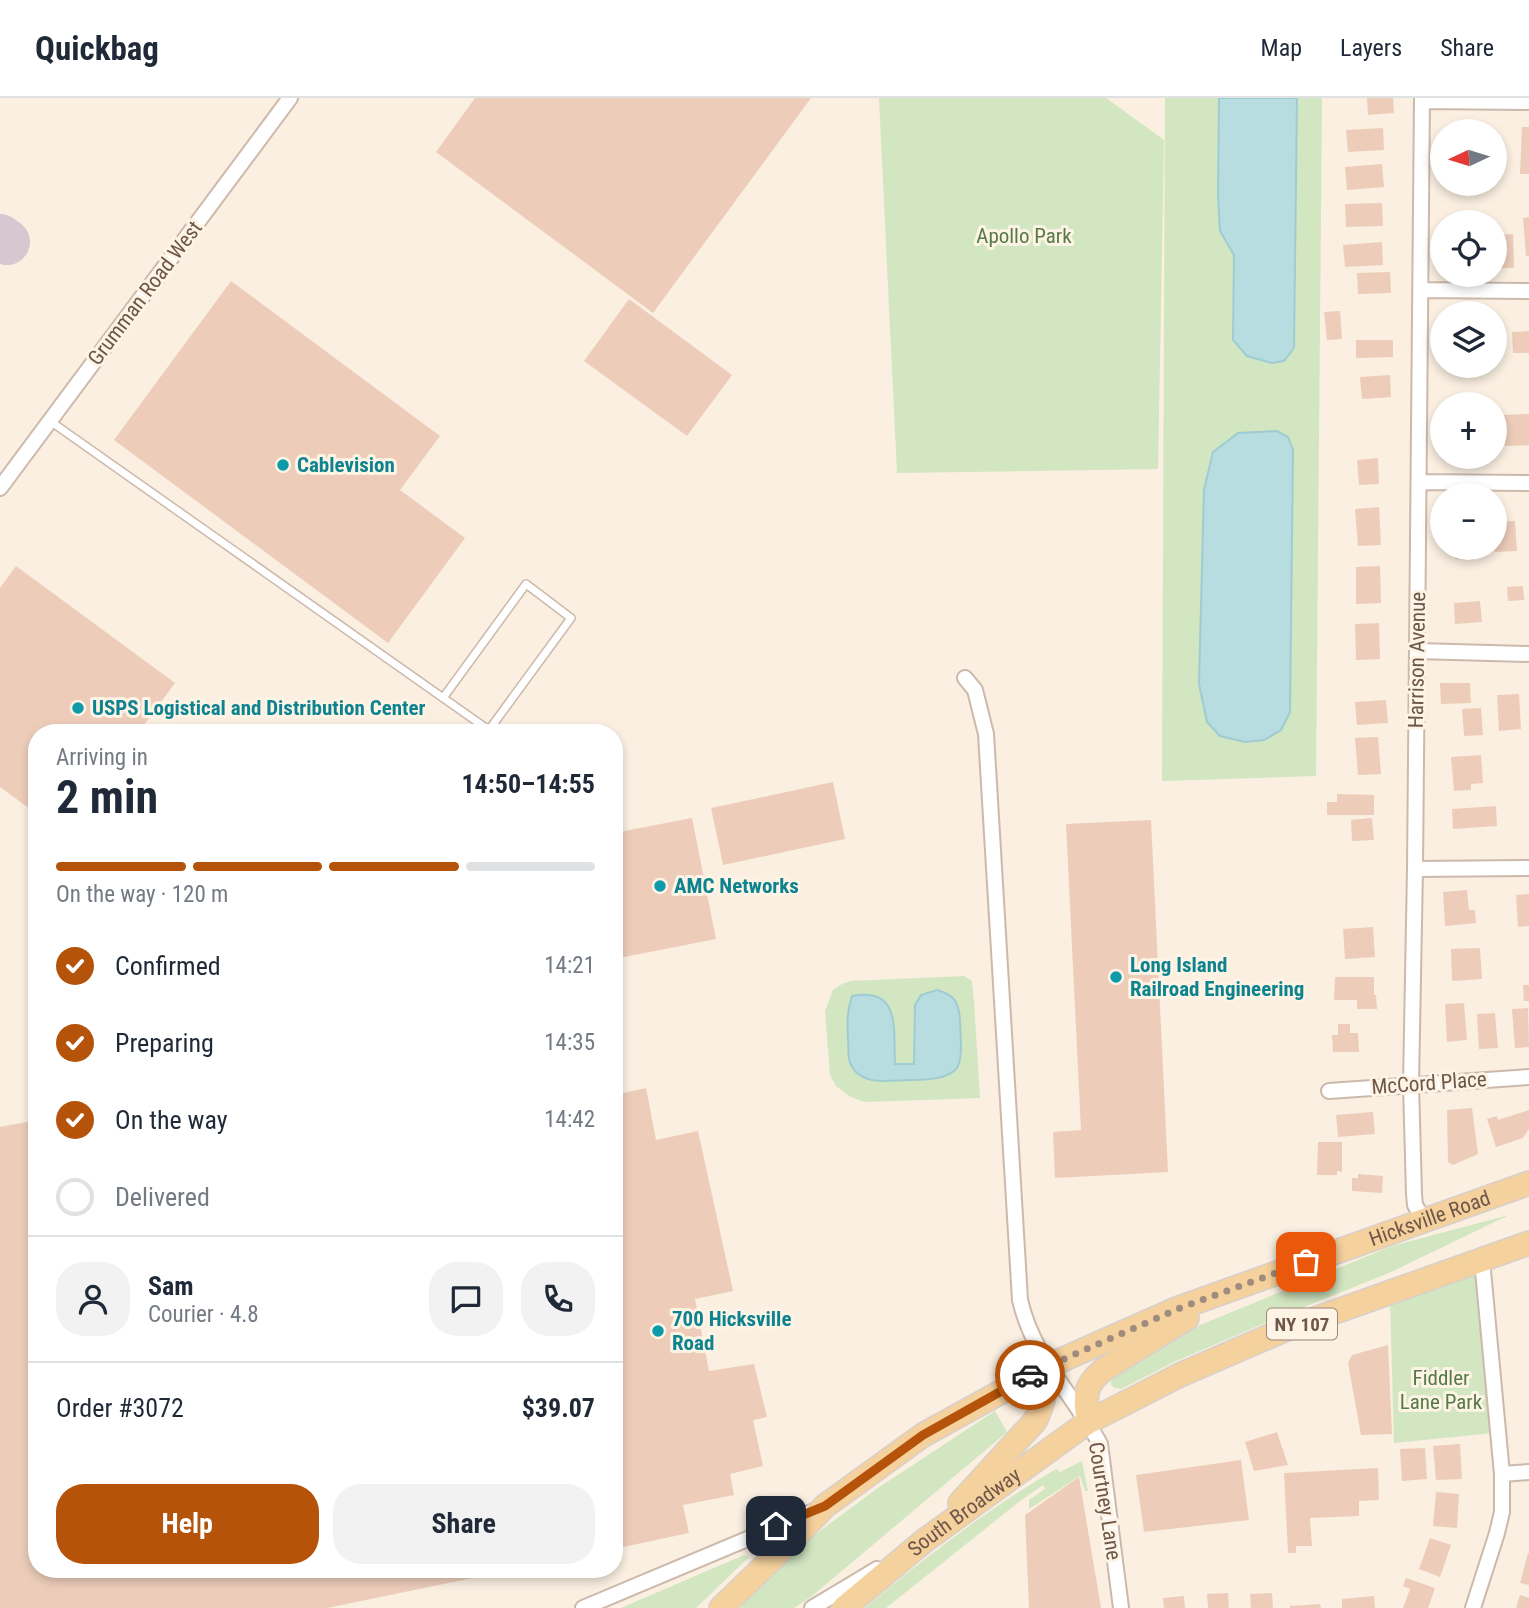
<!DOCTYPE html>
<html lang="en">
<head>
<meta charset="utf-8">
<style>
	:root { --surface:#fff; --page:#f2f2f3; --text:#1f2937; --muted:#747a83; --line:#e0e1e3; --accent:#b45309 }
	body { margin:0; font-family:"Roboto Condensed",sans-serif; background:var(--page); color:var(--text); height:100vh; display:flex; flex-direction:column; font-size:26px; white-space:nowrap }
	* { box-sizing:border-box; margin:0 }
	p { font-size:23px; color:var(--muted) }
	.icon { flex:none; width:38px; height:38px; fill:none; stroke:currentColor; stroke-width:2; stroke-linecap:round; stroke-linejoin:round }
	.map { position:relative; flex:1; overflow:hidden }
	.details { position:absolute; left:28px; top:626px; width:595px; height:854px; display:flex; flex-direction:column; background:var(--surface); border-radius:28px; box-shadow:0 4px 10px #0003 }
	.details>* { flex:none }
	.needle { width:46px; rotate:266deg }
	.fabs { position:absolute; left:1430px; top:21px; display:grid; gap:14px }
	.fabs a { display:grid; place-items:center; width:77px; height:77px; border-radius:50%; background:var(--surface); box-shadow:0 4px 10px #0003; font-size:35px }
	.pin { position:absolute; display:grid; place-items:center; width:60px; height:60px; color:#fff; margin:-30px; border-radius:14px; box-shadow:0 4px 10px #0006 }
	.courier { position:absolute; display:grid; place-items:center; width:70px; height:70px; margin:-35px; border:5px solid #b45309; border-radius:50%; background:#fff; color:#222; box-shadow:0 2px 9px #0007 }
	.summary em { font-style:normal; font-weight:700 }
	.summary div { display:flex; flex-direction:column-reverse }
	.summary { display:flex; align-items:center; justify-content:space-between; height:119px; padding:0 28px }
	h1 { font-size:46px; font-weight:700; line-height:52px }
	.bar { display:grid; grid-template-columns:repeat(4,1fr); gap:10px 7px; align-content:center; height:84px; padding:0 28px }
	.bar i { height:9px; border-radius:5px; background:var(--line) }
	.bar .current { background:var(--accent) }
	.bar p { grid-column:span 4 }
	.line { display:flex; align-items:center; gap:18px; padding:0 28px; border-top:2px solid var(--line) }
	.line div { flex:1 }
	.round { display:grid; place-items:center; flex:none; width:74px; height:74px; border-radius:28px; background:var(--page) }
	ol { padding:0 28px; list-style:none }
	li { display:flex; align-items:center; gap:21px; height:77px }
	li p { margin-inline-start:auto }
	li .icon { padding:7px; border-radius:50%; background:var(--accent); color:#fff; stroke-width:4 }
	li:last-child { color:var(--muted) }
	li i { width:38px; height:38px; border:4px solid var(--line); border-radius:50% }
	.cta { display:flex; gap:14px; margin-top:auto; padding:14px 28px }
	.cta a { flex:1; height:80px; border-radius:28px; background:var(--accent); color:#fff; font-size:28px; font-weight:700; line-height:80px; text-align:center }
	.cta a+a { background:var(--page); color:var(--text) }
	header { display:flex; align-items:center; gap:42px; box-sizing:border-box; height:98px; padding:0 35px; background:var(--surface); border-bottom:2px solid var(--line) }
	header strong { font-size:33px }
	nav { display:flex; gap:38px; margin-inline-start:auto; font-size:24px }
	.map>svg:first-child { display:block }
	.green { fill:#d1e6c1; fill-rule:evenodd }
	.water { fill:#b7dde1; stroke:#9eccd2; stroke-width:2 }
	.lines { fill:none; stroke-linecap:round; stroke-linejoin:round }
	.taxiway { stroke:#d6c8d1; stroke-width:46 }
	.building { fill:#edcdba }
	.service-casing { stroke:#ccb9ac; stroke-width:10 }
	.minor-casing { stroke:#ccb9ac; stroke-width:18 }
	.primary-casing { stroke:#d7d0cc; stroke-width:26 }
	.service { stroke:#fff; stroke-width:7 }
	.minor { stroke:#fff; stroke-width:14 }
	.primary { stroke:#f5d19d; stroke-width:23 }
	.done { stroke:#a08c7f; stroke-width:7; stroke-dasharray:0 12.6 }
	.route { stroke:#b45309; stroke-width:9 }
	.culture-dot { fill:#0f9aa8; stroke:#fdf4e6; stroke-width:2.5 }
	.labels { text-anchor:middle; stroke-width:6; stroke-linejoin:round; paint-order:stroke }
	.shield { fill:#fdf4e6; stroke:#9a8579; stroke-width:2 }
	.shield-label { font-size:19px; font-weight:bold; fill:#6f564a }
	.park-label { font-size:21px; fill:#567a46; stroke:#fdf4e6 }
	.street-label { font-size:21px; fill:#6f564a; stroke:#fdf4e6 }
	.culture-label { font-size:21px; font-weight:bold; fill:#0d838f; stroke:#fdf4e6; text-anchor:start }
</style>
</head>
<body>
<header>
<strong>Quickbag</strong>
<nav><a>Map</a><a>Layers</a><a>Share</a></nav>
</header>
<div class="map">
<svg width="1529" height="1510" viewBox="0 0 1529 1510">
	<rect width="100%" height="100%" fill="#faefe1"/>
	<!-- green -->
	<path class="green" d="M879 0H1106L1164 42 1158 371 897 375Z
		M1165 0H1219L1218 98 1220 133 1234 157 1233 242 1294 249 1297 0H1322L1316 678 1162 683ZM1276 333 1288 339 1207 624 1199 586 1204 393 1238 335Z
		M964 878 972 883 974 903 980 1000 864 1004 849 998 836 988 830 977 825 913 833 892 842 886 851 883Z
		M1509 1117 1391 1174 1270 1223 1176 1263 1121 1291 1115 1290 1111 1287V1282L1143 1255 1171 1239 1392 1148Z
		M1477 1169 1493 1335 1394 1345 1390 1200Z
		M995 1313 1007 1334 812 1498 794 1510H741L743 1503 801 1447 878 1390Z
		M1082 1363 1088 1393H1085L1080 1378 1029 1411V1402L1045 1391 1043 1387 1020 1403 886 1510H865C925 1459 988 1411 1056 1371L1060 1374Z
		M744 1457 749 1459 696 1510H621Z"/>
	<!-- water -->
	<path class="water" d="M1219 0H1297L1294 250 1284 263 1272 265 1247 258 1233 242 1234 157 1220 133 1218 98Z
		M1277 333 1288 339 1293 352 1290 614 1281 632 1264 642 1245 644 1220 638 1207 624 1199 586 1204 392 1213 354 1238 335Z
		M937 892C955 897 959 905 960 923 960 935 964 962 956 971 946 982 923 982 910 982 890 982 862 989 851 967 847 960 849 949 848 941 847 925 847 913 852 898 902 889 893 932 895 966H914L915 907 921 897Z"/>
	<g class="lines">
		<!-- taxiway -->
		<path class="taxiway" d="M0 139 7 144"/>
	</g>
	<!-- building -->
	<path class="building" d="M475 0H811L653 215 436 54Z
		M1367 0H1393L1394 15 1368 17Z
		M1522 29H1529V76H1520Z
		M1383 30 1384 52 1348 54 1346 32Z
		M1382 66 1384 89 1347 92 1345 69Z
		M1382 105 1383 128 1346 129 1345 106Z
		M1479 114 1480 124H1456L1455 115Z
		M1529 119V158H1526L1523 120Z
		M1513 136 1514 170H1494V137Z
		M1382 144 1383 167 1345 169 1343 147Z
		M1390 174 1391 195 1358 196 1357 175Z
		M231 183 440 338 400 392 465 440 388 545 114 342Z
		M629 201 732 277 687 338 584 263Z
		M1340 213 1342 241 1327 242 1324 214Z
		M1529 233V255H1513L1512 234Z
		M1356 242H1393V259L1356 260Z
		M1390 277 1391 299 1362 301 1360 279Z
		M1529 316V347L1505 348 1504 317Z
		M1378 360 1379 386 1359 387 1357 362Z
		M1379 409 1381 447 1358 448 1355 411Z
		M1515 423 1517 453 1495 454 1494 424Z
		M1456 450H1474V462L1455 461Z
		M16 468 175 585 138 635H37V716L0 689V490Z
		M1380 468 1381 505 1356 506V469Z
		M1523 488 1524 502 1508 503 1507 489Z
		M1480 503 1482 524 1455 526 1454 505Z
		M1379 525 1380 561 1356 562 1355 526Z
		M1440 585H1470L1471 605 1441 606Z
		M1519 596 1521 631 1499 633 1497 597Z
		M1386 602 1388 625 1357 627 1355 604Z
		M1481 610 1483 637 1464 638 1462 611Z
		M1378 639 1381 676 1358 677 1355 640Z
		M1481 657 1483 685 1471 686V692L1454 693 1451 659Z
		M833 684 845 741 723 767 711 710Z
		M1337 696 1374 697V717H1327V704H1337Z
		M1496 708 1497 728 1453 731 1452 711Z
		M692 720 716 841 614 861V735Z
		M1372 720 1374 742 1352 743 1351 722Z
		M1151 722 1168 1074 1055 1080 1053 1034 1081 1032 1066 726Z
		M1467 792 1469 812H1475L1476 825 1445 828 1443 794Z
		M1529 796V828L1518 829 1516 797Z
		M1373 829 1375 859 1345 861 1343 831Z
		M1480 850 1482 881 1452 883 1451 851Z
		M1335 879H1374V897H1376L1377 911H1357V902H1334Z
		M1523 887H1529V903H1524Z
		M1464 905 1467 942 1447 944 1445 906Z
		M1528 910 1529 949 1515 950 1512 911Z
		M1495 915 1498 950 1479 951 1477 916Z
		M1338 926H1350V935H1358L1359 954H1333L1332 937H1338Z
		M646 990 656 1042 698 1033 733 1193 695 1201 709 1273 754 1266 767 1319 753 1322 763 1368 730 1376 734 1397 683 1407 689 1435 614 1451V997Z
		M1472 1010 1478 1056 1453 1067 1448 1064 1447 1012Z
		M1529 1012V1031L1523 1040 1496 1049 1487 1021 1497 1018 1498 1022Z
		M1373 1014 1375 1036 1338 1039 1336 1017Z
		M37 1022V1472L507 1473 327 1510H0V1029Z
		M1318 1044H1342V1074L1337 1073V1077H1317Z
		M1358 1076 1383 1078 1382 1095 1352 1093V1080H1358Z
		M1388 1247 1392 1336 1361 1337 1348 1265 1352 1257Z
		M1277 1334 1288 1367 1254 1373 1245 1344Z
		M1460 1346 1462 1381 1436 1382 1433 1348Z
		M1425 1350 1427 1381 1402 1383 1400 1351Z
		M1241 1362 1249 1422 1144 1434 1136 1377Z
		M1378 1370 1379 1402 1359 1403V1418L1310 1420 1312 1448H1296V1455H1288L1284 1375Z
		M1079 1379 1101 1510H1029L1025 1417Z
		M1436 1394 1459 1396 1457 1430 1433 1428Z
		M1430 1440 1451 1447 1440 1479 1419 1471Z
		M1528 1455H1529V1487L1520 1485Z
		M1406 1480 1435 1490 1428 1510H1403L1410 1491 1403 1488Z
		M1228 1495 1229 1510H1208L1207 1496Z
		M1272 1495 1273 1510H1251L1250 1496Z
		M1520 1497 1529 1500V1510H1516Z
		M1184 1498 1185 1510H1164L1163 1500Z
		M1374 1498 1375 1510H1342V1501Z
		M1320 1506 1321 1510H1290V1508Z"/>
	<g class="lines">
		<!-- service casing -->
		<g class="service-casing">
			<path id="service" d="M50 323 493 635
				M443 600 526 486 571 520 489 632"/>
		</g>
		<!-- minor casing -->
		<g class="minor-casing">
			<path id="minor" d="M1422 0 1415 771 1411 986 1414 1096 1415 1107 1424 1122
				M1422 3 1529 4
				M1420 192 1529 193
				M1419 384 1529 385
				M0 390 290 0
				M1417 553 1529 556
				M965 580 975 592 986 636 1020 1202C1033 1259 1073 1296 1100 1346L1121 1510
				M1415 771 1529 770
				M1329 993 1529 979
				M1502 1376 1529 1374
				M583 1510 814 1413
				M812 1510 877 1471
				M1473 1510 1497 1435 1502 1414V1376L1482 1162"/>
		</g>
		<!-- primary casing -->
		<g class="primary-casing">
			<g id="primary">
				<path d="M1088 1324C1086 1298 1082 1290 1103 1272L1187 1220"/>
				<path d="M960 1405 1035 1323C1044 1305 1046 1288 1048 1268"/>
				<path id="s1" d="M721 1510 799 1435 825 1408 923 1337 1048 1268 1179 1210 1529 1085"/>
				<path id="s2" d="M844 1510 924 1443 1088 1324 1180 1277 1284 1232 1529 1145"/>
			</g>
		</g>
		<!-- service -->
		<use href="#service" class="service"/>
		<!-- minor -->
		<use href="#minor" class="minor"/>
		<!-- primary -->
		<use href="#primary" class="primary"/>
	</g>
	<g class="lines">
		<!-- done -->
		<path class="done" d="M1030 1277 1048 1268 1180 1210 1306 1164"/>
		<!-- route -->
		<path class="route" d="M776 1428 825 1408 923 1337 1030 1277"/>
	</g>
	<!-- markers -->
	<g class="culture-dot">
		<circle cx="283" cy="367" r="7"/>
		<circle cx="78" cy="610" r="7"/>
		<circle cx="660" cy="788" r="7"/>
		<circle cx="1116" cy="879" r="7"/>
		<circle cx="658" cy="1233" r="7"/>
	</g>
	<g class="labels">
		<!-- shield labels -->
		<rect class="shield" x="1267" y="1210.5" width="70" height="31" rx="5"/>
		<g class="shield-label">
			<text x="1302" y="1233">NY 107</text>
		</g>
		<!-- park labels -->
		<g class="park-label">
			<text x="1024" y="145">Apollo Park</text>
			<text x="1441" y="1287">Fiddler<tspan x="1441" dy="24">Lane Park</tspan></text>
		</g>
		<!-- street labels -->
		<g class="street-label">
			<text transform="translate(145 195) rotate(-53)" y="7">Grumman Road West</text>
			<text transform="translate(1417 562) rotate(-89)" y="7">Harrison Avenue</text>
			<text transform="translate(1429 985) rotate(-4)" y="7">McCord Place</text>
			<text dy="7" stroke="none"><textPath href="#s1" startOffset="819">Hicksville Road</textPath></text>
			<text transform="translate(1105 1403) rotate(81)" y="7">Courtney Lane</text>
			<text dy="7" stroke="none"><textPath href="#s2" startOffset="154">South Broadway</textPath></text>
		</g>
		<!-- culture labels -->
		<g class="culture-label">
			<text x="297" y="374">Cablevision</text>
			<text x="92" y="617">USPS Logistical and Distribution Center</text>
			<text x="674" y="795">AMC Networks</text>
			<text x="1130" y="874">Long Island<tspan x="1130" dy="24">Railroad Engineering</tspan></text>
			<text x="672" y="1228">700 Hicksville<tspan x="672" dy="24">Road</tspan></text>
		</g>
	</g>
</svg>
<div class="fabs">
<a><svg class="needle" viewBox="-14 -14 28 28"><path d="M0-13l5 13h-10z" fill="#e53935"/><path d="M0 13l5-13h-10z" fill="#747a83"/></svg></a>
<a><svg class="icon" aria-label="locate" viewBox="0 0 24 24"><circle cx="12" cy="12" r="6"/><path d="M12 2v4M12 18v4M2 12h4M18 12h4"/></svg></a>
<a><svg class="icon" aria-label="layers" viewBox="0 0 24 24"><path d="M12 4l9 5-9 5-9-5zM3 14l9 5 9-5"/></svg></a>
<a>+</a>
<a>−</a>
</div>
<div class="pin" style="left:1306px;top:1164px;background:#ea580c"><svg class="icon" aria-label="bag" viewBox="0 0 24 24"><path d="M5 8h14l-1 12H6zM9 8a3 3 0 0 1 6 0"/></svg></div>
<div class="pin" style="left:776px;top:1428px;background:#1f2937"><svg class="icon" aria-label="home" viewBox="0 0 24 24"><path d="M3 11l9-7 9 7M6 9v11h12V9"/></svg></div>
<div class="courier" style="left:1030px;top:1277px"><svg class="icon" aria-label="car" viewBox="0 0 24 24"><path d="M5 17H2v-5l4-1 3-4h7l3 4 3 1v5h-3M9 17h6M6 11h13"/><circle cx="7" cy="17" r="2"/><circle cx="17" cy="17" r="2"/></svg></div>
<section class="details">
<div class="summary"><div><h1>2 min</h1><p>Arriving in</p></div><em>14:50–14:55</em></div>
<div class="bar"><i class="current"></i><i class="current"></i><i class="current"></i><i></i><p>On the way · 120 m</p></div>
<ol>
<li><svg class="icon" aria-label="check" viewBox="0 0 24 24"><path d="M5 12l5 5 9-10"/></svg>Confirmed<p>14:21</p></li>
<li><svg class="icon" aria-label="check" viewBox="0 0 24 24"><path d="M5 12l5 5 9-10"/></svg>Preparing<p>14:35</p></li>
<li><svg class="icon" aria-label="check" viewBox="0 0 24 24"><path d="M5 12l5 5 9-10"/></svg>On the way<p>14:42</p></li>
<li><i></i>Delivered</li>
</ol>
<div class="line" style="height:126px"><a class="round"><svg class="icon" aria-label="person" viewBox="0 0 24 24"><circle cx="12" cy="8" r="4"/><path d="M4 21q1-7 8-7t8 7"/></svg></a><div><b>Sam</b><p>Courier · 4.8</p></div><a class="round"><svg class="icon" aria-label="chat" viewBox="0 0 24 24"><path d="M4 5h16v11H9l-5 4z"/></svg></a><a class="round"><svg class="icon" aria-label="phone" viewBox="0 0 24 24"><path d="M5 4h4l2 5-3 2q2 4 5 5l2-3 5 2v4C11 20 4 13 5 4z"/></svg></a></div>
<div class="line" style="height:91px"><div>Order #3072</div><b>$39.07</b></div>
<div class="cta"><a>Help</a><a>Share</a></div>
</section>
</div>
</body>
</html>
